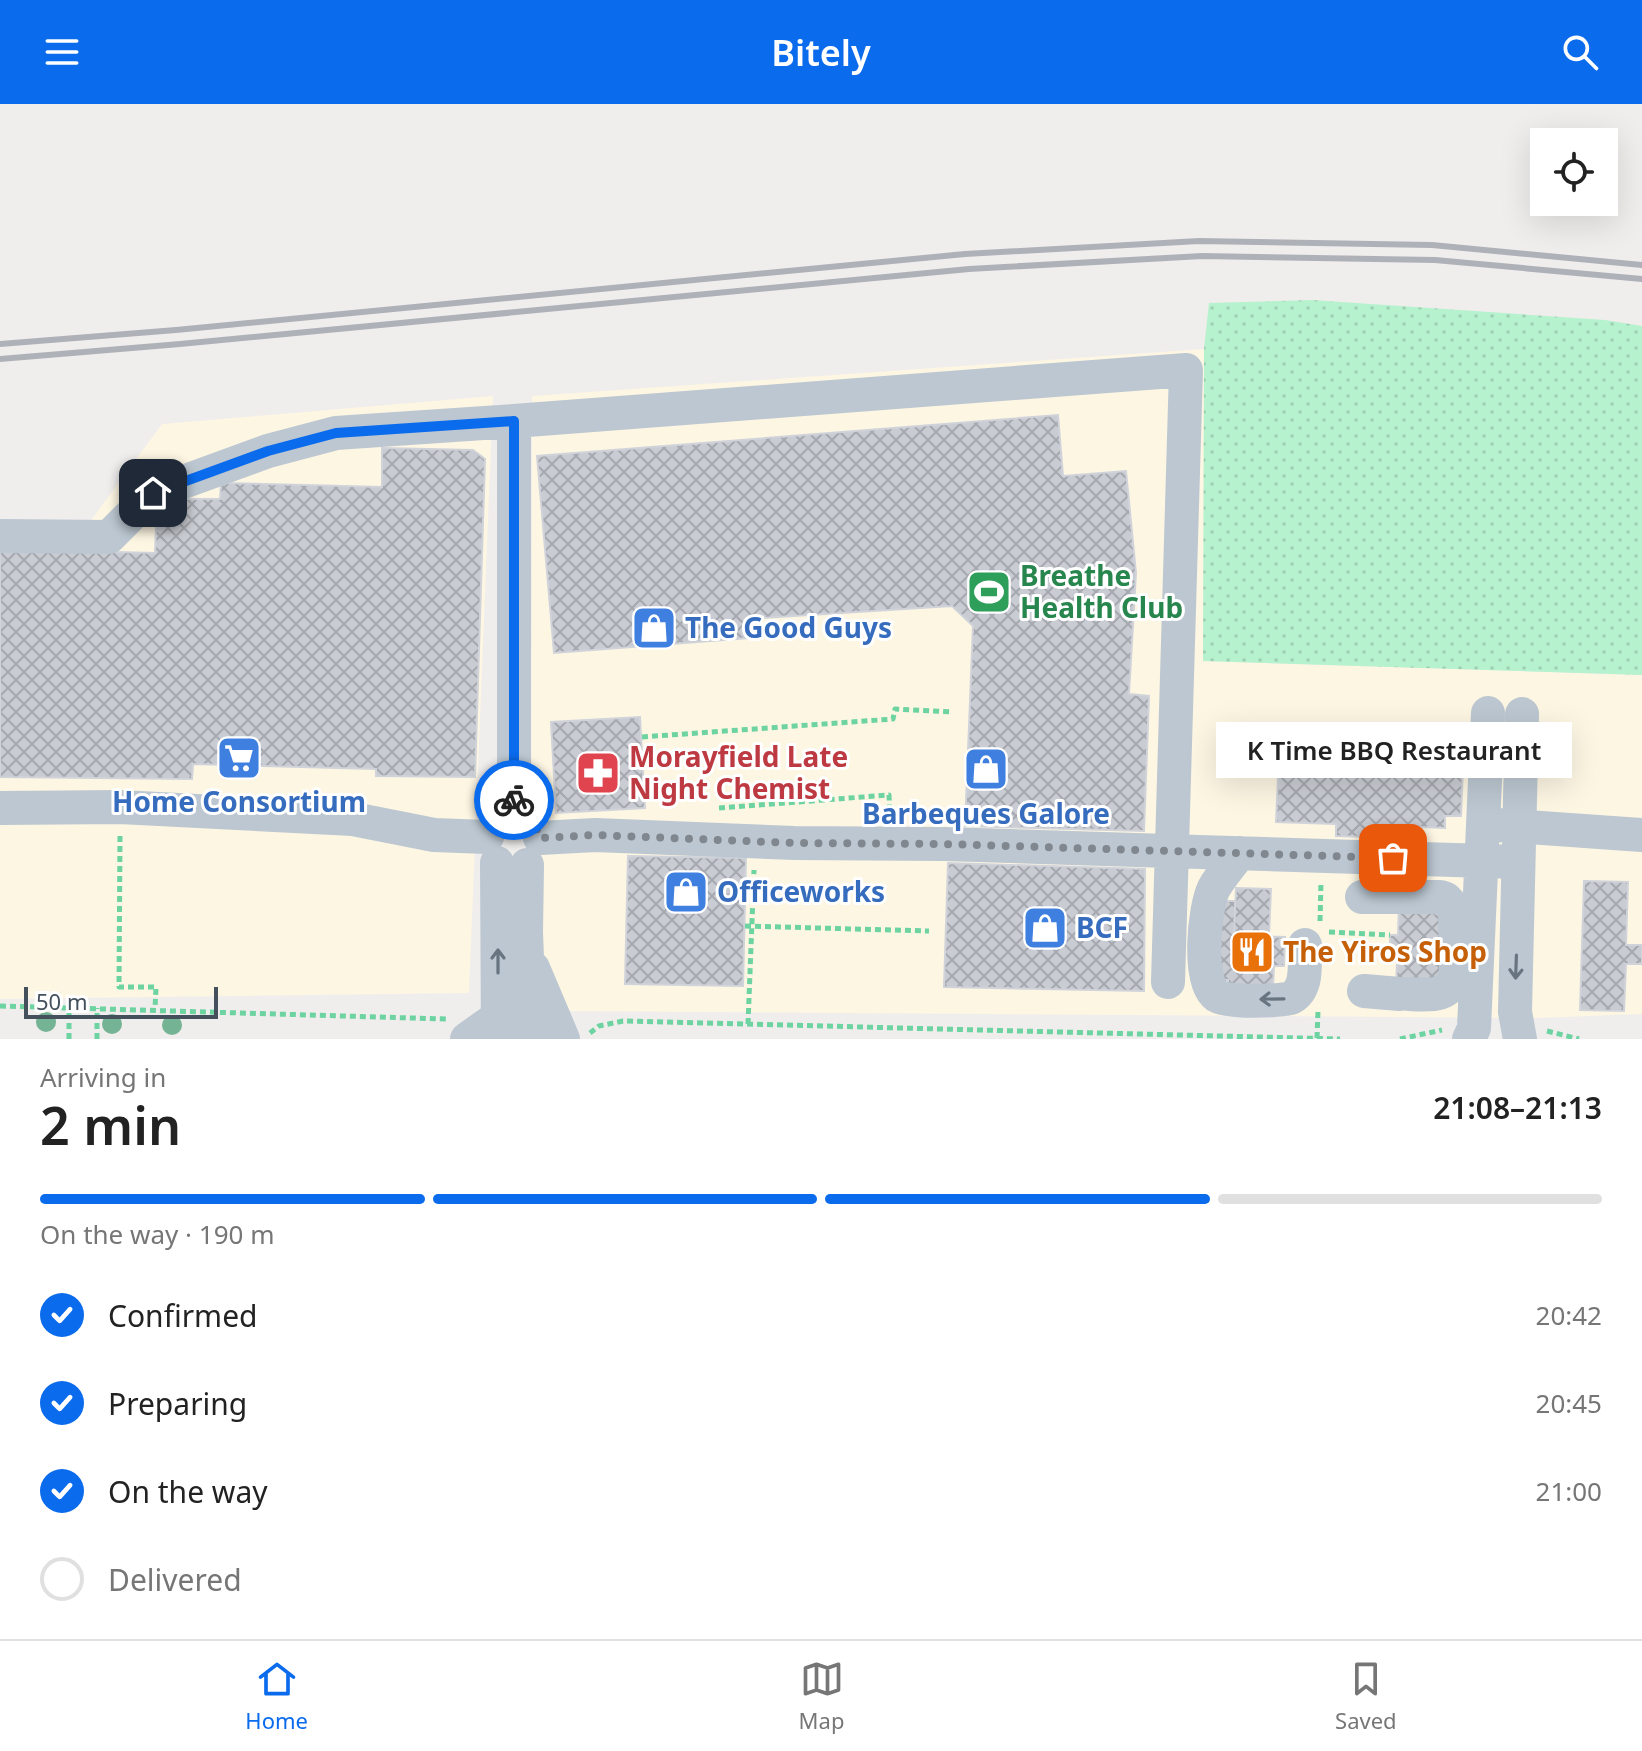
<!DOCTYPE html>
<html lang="en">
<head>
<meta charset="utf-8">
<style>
	:root { --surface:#fff; --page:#f6f6f6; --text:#222; --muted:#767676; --line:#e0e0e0; --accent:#0a6bed }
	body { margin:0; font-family:"Noto Sans",sans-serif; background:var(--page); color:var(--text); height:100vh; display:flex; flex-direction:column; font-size:30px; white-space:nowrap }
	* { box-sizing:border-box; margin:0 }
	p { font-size:26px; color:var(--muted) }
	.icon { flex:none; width:44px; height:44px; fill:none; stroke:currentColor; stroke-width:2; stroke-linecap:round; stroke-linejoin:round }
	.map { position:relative; height:935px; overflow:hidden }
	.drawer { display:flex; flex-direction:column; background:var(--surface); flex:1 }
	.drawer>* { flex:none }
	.fabs { position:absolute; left:1530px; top:24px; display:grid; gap:16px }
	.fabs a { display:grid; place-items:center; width:88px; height:88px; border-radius:0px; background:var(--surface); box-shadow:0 8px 32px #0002; font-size:40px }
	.scale { position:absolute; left:24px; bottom:20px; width:194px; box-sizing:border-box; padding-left:8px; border:4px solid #44505c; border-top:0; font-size:22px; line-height:28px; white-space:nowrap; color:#44505c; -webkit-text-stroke:6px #fff; paint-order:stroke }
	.pin { position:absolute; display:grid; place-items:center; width:68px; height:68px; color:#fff; margin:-34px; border-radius:16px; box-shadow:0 4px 12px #0006 }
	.courier { position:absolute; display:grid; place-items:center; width:80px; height:80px; margin:-40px; border:6px solid #0a6bed; border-radius:50%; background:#fff; color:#222; box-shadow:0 2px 10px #0007 }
	.bubble { position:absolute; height:56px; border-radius:0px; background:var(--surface); box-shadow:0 8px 32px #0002; font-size:26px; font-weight:600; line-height:56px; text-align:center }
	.head em { font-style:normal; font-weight:600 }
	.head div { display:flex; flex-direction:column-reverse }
	.head { display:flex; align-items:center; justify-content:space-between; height:136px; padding:0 40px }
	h1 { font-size:52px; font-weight:600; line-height:60px }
	.bar { display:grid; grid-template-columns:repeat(4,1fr); gap:12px 8px; align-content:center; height:96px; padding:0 40px }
	.bar i { height:10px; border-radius:6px; background:var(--line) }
	.bar .on { background:var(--accent) }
	.bar p { grid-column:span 4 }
	ol { padding:0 40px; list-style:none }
	li { display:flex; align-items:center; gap:24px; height:88px }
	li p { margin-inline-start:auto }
	li .icon { padding:8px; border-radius:50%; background:var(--accent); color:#fff; stroke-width:4 }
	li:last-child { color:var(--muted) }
	li i { width:44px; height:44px; border:4px solid var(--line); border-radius:50% }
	header { display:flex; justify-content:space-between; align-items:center; height:104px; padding:0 40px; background:var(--accent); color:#fff; font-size:36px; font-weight:600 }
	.menu { display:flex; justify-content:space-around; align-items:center; height:112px; border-top:2px solid var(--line); background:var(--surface); font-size:22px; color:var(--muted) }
	.menu a { display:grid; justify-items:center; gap:4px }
	.menu .on { color:var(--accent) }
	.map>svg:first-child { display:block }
	.commercial { fill:#fdf6e3 }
	.grass { fill:url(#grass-dots) }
	.building { fill:url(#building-cross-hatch); stroke:#d0d3d9; stroke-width:2 }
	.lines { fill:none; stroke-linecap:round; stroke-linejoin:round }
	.path { stroke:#6cd3a1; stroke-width:5; stroke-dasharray:6 4; stroke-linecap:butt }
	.minor { stroke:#bcc7d1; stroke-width:34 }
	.rail { stroke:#aeb2b8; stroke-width:6 }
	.tree { fill:#74b393 }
	.oneway { stroke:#68747f }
	.done { stroke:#80878f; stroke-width:8; stroke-dasharray:0 14.4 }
	.route { stroke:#0a6bed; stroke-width:10 }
	.labels { text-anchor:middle; stroke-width:6; stroke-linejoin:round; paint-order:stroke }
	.leisure-label { font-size:28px; font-weight:bold; fill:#27864d; stroke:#fff; text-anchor:start }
	.shop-label { font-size:28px; font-weight:bold; fill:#366cbe; stroke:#fff; text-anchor:start }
	.health-label { font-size:28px; font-weight:bold; fill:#be3a42; stroke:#fff; text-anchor:start }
	.food-label { font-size:28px; font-weight:bold; fill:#c56008; stroke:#fff; text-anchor:start }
</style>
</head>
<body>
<header><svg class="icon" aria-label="menu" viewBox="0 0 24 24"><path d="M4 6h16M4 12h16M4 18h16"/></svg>Bitely<svg class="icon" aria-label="search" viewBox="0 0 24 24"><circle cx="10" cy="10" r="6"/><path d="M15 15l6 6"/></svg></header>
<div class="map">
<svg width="1642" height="935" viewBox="0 0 1642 935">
	<defs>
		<pattern id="grass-dots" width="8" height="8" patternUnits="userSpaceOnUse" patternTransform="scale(2)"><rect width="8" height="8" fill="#b6f2ce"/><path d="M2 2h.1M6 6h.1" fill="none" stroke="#9ed1b3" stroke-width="1.8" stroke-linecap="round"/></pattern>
		<pattern id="building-cross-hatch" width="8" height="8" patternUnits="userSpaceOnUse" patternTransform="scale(2)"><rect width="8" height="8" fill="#c9ccd2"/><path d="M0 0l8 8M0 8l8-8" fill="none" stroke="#a5a8ae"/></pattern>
	</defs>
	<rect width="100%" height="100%" fill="#f0eded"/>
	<!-- commercial -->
	<path class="commercial" d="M1204 245V557L1642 571V910L1537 914 564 907 531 827 532 292Z
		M493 292 469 889 0 895V417L89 419 162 320Z"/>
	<!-- grass -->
	<path class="grass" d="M1312 196 1605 216 1642 222V571L1203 557 1204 245 1209 199Z"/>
	<!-- building -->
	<path class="building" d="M1058 311 1063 372 1126 367 1136 469 1129 590 1149 592 1144 727 965 722 973 522 952 502 748 515 749 534 554 549 537 352Z
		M382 344 473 346 485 355 475 673 376 672V665L193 660 192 675 0 673V445L155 449 157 395H220L221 379 382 383Z
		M640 613 645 704 556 709 551 618Z
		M1279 649 1446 654V662L1463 663 1461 712H1445V724L1366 721V733L1336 732V720L1276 718Z
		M628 752 746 754 743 882 625 880Z
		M948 759 1145 765 1144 887 944 883Z
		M1584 777 1628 778 1626 841H1642V860H1626L1624 907 1580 906Z
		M1236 784 1271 785 1269 832 1234 831Z
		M1222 797H1235L1234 831 1285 833 1284 862H1274L1273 883 1228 881V876H1219Z
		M1399 802 1453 813 1445 873 1396 883 1397 858H1390V831H1398Z"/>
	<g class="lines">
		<!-- path -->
		<path class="path" d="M642 633 893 615 895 605 953 608
			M719 704 889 691 890 714
			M120 732 119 883H156L155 905
			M1320 817 1321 779
			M745 822 929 827
			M1329 828 1390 831
			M0 902 447 915
			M748 920 754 766
			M1547 927 1579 935
			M590 929 599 922 623 917 1340 935
			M1317 934 1318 907
			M69 935V903
			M97 935V904
			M1400 935 1442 926"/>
		<!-- minor -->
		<path class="minor" d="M0 432 109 433 153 389 268 347 336 329 514 317
			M0 704 120 703 353 715 434 731 487 733
			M514 711V317L1186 266 1168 878
			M1499 721 1642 731
			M540 734 595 731 794 739 944 740 1518 758
			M1240 749C1231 760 1221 772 1214 784 1204 804 1197 878 1217 892 1228 899 1277 897 1291 894 1309 884 1304 859 1305 841
			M497 759 498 935
			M527 761 526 828 530 935
			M1362 793H1440L1446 795 1455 805 1456 870C1449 894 1430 891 1409 890
			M533 864 563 935
			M1364 887 1400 890
			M467 935 498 913
			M1469 935 1474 924 1488 609
			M1520 935 1515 908 1522 610"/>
		<!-- rail -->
		<path class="rail" d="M0 240 176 226 965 150 1199 137 1432 141 1642 161
			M0 255 180 240 969 165 1202 152 1435 156 1642 175"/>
	</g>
	<!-- trees -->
	<g class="tree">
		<circle cx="46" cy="918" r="10"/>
		<circle cx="112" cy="920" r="10"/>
		<circle cx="172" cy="921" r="10"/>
	</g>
	<!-- one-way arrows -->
	<defs><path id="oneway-shaft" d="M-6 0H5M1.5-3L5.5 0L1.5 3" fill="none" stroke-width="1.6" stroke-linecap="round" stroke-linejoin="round" transform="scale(2)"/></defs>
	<g class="oneway">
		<use href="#oneway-shaft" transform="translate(498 857) rotate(-90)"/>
		<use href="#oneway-shaft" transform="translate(1516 863) rotate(92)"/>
		<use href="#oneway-shaft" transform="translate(1272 895) rotate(179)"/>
	</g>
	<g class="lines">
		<!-- done -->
		<path class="done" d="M514 696V711C528 712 537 720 540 734L595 731 794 739 944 740 1393 754"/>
		<!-- route -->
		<path class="route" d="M153 389 268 347 336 329 514 317V696"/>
	</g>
	<!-- icons -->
	<defs>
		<g id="stadium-square" transform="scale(2.3)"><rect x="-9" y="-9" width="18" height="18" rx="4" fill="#2e9e5b" stroke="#fff"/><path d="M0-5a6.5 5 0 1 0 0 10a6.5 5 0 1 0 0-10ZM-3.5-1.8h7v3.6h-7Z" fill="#fff"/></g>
		<g id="shop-square" transform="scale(2.3)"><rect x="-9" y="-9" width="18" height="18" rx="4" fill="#3f7fe0" stroke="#fff"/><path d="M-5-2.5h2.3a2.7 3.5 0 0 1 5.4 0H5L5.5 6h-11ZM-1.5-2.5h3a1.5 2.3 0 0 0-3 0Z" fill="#fff"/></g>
		<g id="supermarket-square" transform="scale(2.3)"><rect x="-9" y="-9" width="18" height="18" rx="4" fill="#3f7fe0" stroke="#fff"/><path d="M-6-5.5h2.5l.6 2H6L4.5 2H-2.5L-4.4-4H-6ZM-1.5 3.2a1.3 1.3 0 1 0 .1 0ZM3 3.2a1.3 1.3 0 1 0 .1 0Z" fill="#fff"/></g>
		<g id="pharmacy-square" transform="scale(2.3)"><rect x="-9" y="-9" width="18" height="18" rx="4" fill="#e0444e" stroke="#fff"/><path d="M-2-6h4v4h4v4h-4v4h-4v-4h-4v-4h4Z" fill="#fff"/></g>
		<g id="restaurant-square" transform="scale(2.3)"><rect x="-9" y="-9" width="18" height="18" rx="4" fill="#e8710a" stroke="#fff"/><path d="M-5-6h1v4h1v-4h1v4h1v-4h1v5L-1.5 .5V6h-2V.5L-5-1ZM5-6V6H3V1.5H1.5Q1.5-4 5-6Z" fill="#fff"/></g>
	</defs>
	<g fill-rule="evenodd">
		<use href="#stadium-square" x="989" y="488"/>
		<use href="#shop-square" x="654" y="524"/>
		<use href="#supermarket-square" x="239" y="654"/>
		<use href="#shop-square" x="986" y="665"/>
		<use href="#pharmacy-square" x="598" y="669"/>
		<use href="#shop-square" x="686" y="788"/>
		<use href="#shop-square" x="1045" y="824"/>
		<use href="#restaurant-square" x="1252" y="848"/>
	</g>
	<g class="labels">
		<!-- leisure labels -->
		<g class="leisure-label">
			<text x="1020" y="482">Breathe<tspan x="1020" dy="32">Health Club</tspan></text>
		</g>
		<!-- shop labels -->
		<g class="shop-label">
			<text x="685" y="534">The Good Guys</text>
			<text x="239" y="708" text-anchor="middle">Home Consortium</text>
			<text x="986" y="720" text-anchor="middle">Barbeques Galore</text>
			<text x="717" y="798">Officeworks</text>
			<text x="1076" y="834">BCF</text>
		</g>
		<!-- health labels -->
		<g class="health-label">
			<text x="629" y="663">Morayfield Late<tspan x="629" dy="32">Night Chemist</tspan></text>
		</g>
		<!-- food labels -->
		<g class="food-label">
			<text x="1283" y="858">The Yiros Shop</text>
		</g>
	</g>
</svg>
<div class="fabs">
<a><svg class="icon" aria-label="locate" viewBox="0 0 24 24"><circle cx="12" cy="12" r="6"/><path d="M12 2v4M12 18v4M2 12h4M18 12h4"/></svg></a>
</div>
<div class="scale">50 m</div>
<div class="pin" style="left:1393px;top:754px;background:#ea580c"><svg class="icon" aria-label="bag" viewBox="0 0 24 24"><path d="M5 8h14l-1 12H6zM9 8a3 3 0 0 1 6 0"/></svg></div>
<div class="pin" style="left:153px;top:389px;background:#1f2937"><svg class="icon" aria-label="home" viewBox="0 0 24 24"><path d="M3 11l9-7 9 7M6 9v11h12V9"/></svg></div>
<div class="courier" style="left:514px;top:696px"><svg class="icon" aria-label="bike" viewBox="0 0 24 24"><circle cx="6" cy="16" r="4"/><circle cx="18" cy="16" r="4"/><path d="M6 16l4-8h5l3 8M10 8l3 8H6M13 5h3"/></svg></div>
<div class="bubble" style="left:1216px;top:618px;width:356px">K Time BBQ Restaurant</div>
</div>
<section class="drawer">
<div class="head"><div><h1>2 min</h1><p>Arriving in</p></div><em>21:08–21:13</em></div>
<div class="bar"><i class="on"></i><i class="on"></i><i class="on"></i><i></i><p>On the way · 190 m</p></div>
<ol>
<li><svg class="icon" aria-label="check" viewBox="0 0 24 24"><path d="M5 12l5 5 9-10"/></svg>Confirmed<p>20:42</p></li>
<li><svg class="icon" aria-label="check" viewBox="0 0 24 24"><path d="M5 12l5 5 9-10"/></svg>Preparing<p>20:45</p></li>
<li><svg class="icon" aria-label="check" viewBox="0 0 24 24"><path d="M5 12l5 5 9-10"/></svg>On the way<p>21:00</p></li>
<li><i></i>Delivered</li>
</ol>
</section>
<nav class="menu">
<a class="on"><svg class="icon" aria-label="home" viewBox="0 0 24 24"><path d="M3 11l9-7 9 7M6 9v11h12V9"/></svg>Home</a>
<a><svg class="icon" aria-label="map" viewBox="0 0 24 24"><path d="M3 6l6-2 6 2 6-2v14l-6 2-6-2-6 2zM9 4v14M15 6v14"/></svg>Map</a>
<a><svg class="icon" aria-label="saved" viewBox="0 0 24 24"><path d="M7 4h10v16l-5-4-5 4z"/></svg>Saved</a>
</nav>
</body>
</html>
